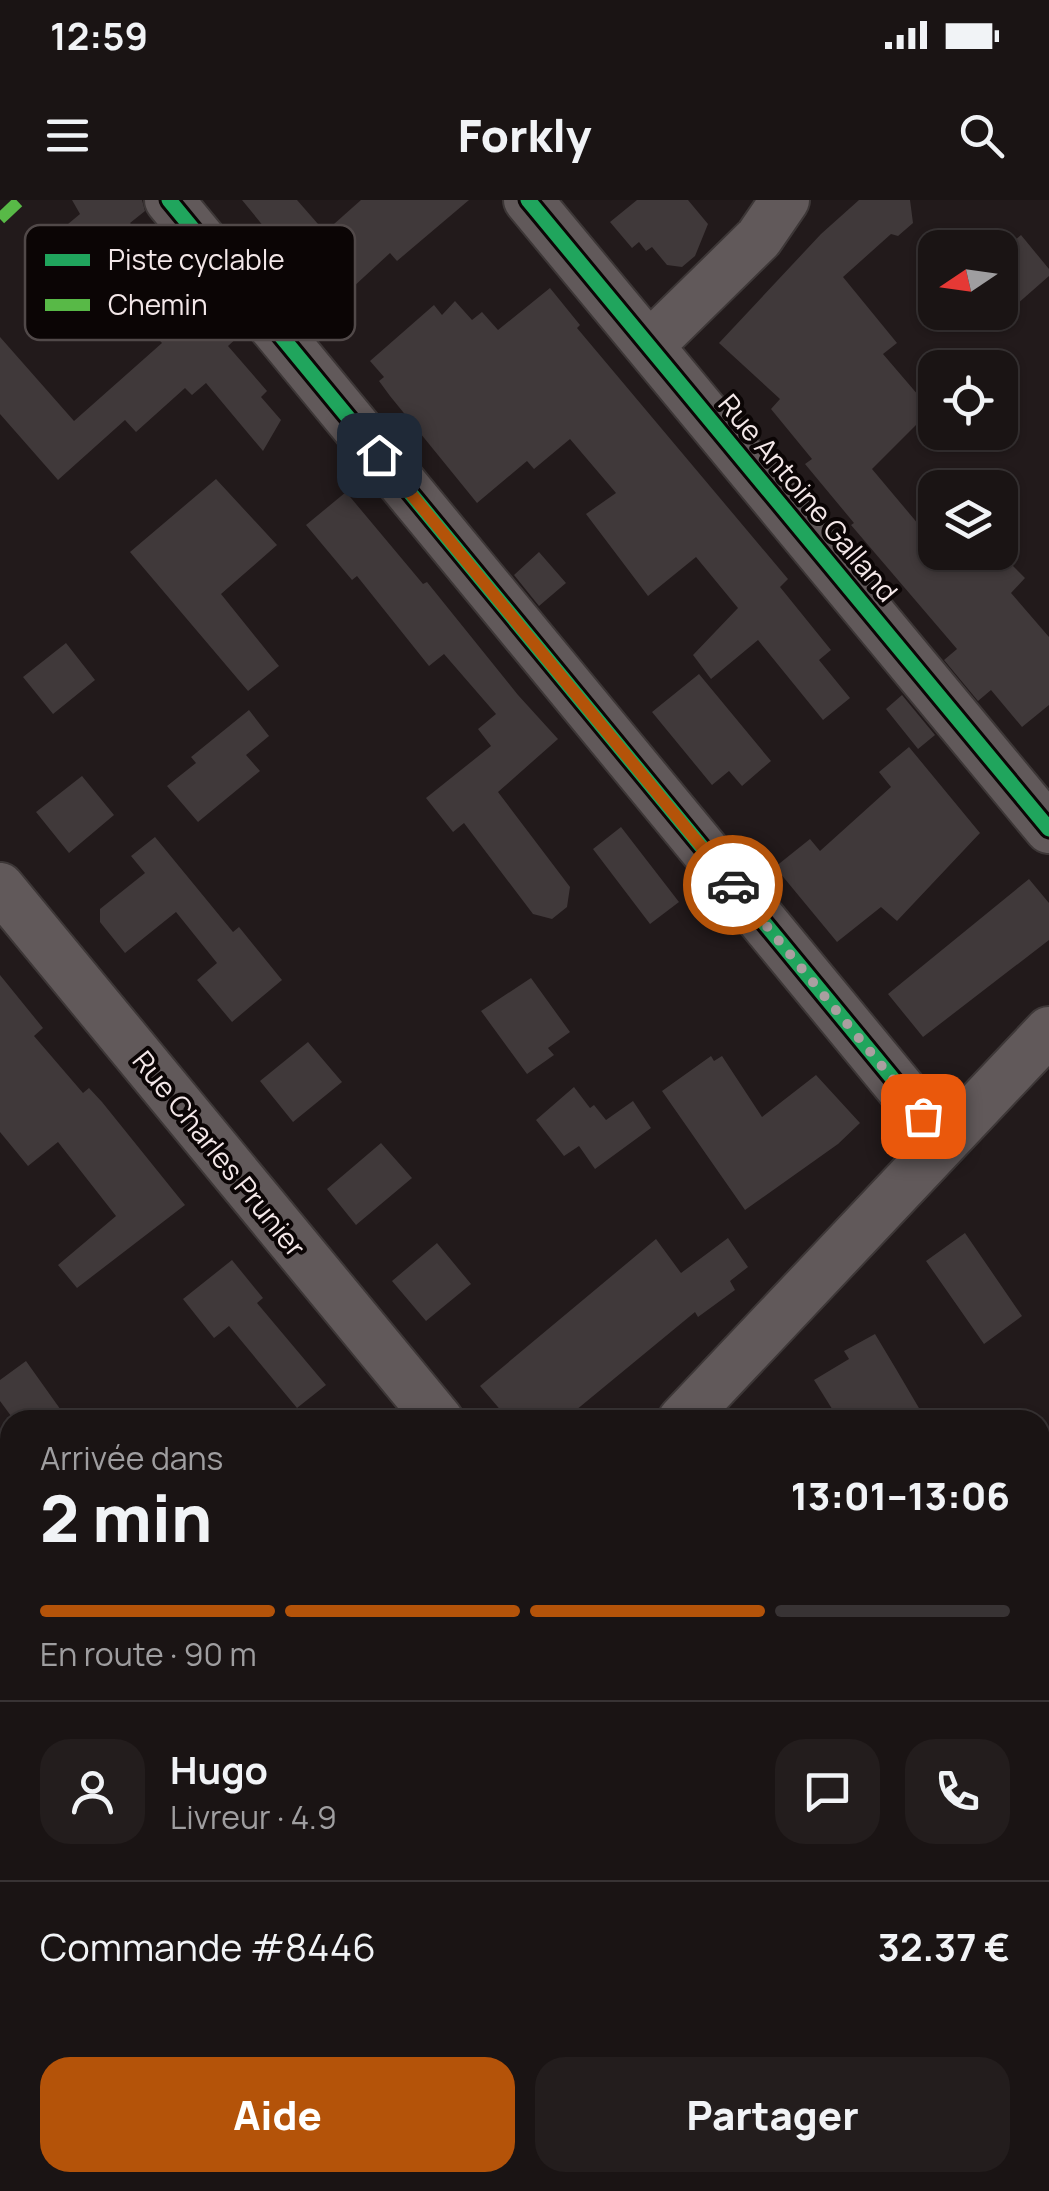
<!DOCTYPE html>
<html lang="fr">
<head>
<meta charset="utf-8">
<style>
	:root { --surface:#1a1414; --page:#231d1d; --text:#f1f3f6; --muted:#9f9ea0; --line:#383334; --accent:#b45309 }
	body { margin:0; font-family:Manrope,sans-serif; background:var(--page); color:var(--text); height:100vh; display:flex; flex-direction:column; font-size:38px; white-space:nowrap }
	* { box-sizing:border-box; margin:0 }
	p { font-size:32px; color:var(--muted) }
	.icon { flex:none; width:55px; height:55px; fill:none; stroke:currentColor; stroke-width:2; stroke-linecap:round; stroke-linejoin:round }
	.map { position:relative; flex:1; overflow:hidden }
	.side { position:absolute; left:0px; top:1210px; width:1050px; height:782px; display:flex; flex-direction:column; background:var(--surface); border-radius:30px 30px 0 0; box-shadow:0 2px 8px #0004,0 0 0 2px var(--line) }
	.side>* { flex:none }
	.needle { width:65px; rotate:257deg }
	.controls { position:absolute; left:918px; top:30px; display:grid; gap:20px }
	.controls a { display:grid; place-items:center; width:100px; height:100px; border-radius:20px; background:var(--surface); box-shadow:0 2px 8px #0004,0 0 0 2px var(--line); font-size:50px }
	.pin { position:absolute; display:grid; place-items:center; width:85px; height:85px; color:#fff; margin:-42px; border-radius:20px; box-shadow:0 5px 15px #0006 }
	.courier { position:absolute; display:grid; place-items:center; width:100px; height:100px; margin:-50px; border:8px solid #b45309; border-radius:50%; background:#fff; color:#222; box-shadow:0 2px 12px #0007 }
	.head em { font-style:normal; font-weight:800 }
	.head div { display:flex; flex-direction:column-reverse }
	.head { display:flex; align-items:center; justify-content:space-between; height:170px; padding:0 40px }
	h1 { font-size:65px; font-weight:800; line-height:75px }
	.bar { display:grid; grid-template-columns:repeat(4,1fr); gap:15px 10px; align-content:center; height:120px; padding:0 40px }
	.bar i { height:12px; border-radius:8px; background:var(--line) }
	.bar .current { background:var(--accent) }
	.bar p { grid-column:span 4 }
	.line { display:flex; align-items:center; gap:25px; padding:0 40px; border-top:2px solid var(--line) }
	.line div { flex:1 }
	.round { display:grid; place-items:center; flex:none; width:105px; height:105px; border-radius:30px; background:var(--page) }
	.cta { display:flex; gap:20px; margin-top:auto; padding:20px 40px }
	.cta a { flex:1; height:115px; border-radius:30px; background:var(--accent); color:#fff; font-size:40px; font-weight:800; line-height:115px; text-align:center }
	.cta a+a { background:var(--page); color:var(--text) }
	.status { display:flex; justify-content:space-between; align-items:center; height:70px; padding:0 50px; background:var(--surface); direction:ltr }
	.status svg { height:28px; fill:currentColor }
	header { display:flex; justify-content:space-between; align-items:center; height:130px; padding:0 40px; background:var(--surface); font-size:45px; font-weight:800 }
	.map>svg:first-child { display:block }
	.built { fill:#321d1f }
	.building { fill:#40393a }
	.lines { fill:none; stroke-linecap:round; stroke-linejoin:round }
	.minor-casing { stroke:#3d3737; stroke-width:52 }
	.path { stroke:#625b5c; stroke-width:6; stroke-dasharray:5 8; stroke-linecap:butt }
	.minor { stroke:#61595a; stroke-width:48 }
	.quiet { stroke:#58b947; stroke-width:12; stroke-dasharray:25 12; stroke-linecap:butt }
	.cycleway-casing { stroke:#0b0505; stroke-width:21 }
	.cycleway { stroke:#20a55d; stroke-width:15 }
	.done { stroke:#aa9fa0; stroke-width:10; stroke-dasharray:0 18 }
	.route { stroke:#b45309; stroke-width:12 }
	.labels { text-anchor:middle; stroke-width:8; stroke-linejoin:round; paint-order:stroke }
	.street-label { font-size:28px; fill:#f3e7e8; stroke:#0b0505 }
	.key { fill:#0b0505; stroke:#514949; stroke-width:2.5 }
	.key-label { font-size:28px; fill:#f3e7e8 }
</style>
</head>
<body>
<div class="status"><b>12:59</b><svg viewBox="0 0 49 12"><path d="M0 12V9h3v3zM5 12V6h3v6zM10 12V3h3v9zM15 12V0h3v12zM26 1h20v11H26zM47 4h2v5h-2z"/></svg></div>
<header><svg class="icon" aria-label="menu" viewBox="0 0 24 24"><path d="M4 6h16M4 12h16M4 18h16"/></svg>Forkly<svg class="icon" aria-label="search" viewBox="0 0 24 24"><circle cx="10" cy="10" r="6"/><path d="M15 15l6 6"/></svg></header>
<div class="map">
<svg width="1049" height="1991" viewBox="0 0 1049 1991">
	<rect width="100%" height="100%" fill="#221a1b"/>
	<!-- built -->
	<path class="built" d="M1049 1765V1894L1040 1880V1771Z"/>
	<!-- building -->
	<path class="building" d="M72 0H142L145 11 130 23 177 79 183 74 218 113 238 137 228 146 267 191 261 197 281 220 263 251 206 183 192 195 185 188 136 232 125 220 58 280 0 214V137L74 221 162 143 113 89 106 96 56 34 80 14Z
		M242 0H297L325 32 361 0H469L397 61 390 53 326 112 286 66 292 61Z
		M637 0H688L708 24 695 56 682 67 667 65 652 47 646 51 639 42 632 48 610 22Z
		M859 0H910L913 23 898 36 891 34 843 77 897 143 883 154 931 210 872 269 935 344V352H999L1025 378 1011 393 1049 437V505L1022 527 991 490 978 501 944 460 957 449 851 325 854 323 805 264 812 259 771 209 780 199 719 143 821 34Z
		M1021 35 1049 69V76L1000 119V53Z
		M550 88 580 125 577 128 788 379 780 387 831 450 819 460 850 498 823 520 758 440 711 479 693 455 738 408 696 357 648 396 586 314 616 293 570 239 534 269 527 261 477 303 390 196 379 181 384 177 370 161 434 105 442 115 455 101 472 120 482 112 498 130Z
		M216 279 277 345 221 394 279 466 248 491 130 352Z
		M346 292 423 384 427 382 518 495 558 539 498 592 570 687 567 707 552 719 533 714 464 623 453 632 426 598 491 546 478 529 496 514 444 454 429 466 357 376 352 380 306 325Z
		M539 352 566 383 539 406 514 375Z
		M66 443 95 480 53 514 23 477Z
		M699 474 771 561 742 586 729 571 712 585 652 512Z
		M902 495 935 535 918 549 886 509Z
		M249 510 269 536 246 555 260 571 198 622 167 586 196 563 191 557Z
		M909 547 980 633 897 721 881 707 837 742 775 667 810 639 820 651 891 587 879 572Z
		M82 576 114 615 69 653 36 612Z
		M621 627 679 702 650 724 593 649Z
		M155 637 233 732 239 727 282 780 232 822 197 780 217 763 176 712 125 753 100 722V709L145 673 131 656Z
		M1029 679 1049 703V740L923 837 888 794Z
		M0 775 43 828 34 836 83 893 89 888 102 902 185 1005 77 1088 58 1065 116 1016 58 942 28 966 0 932Z
		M531 778 570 832 548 848 554 855 527 874 481 811Z
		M308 842 342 882 293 922 260 881Z
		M711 856 714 861 722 856 762 917 816 875 860 923 838 944 745 1010 662 891Z
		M574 887 590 908 594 905 606 920 633 901 651 928 595 969 579 946 564 956 536 920Z
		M381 943 412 978 356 1025 327 989Z
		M965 1033 1022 1116 984 1144 926 1061Z
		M728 1038 748 1067 730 1081 735 1090 698 1117 695 1112 564 1220H509L480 1186 656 1039 681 1073Z
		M437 1043 471 1084 426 1121 392 1081Z
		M232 1060 263 1098 257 1103 326 1185 297 1208 229 1126 214 1138 183 1099Z
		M875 1134 896 1169 926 1220H839L814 1180 849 1159 844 1151Z
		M26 1161 68 1220H14L0 1201V1180Z"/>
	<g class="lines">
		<!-- minor casing -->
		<g class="minor-casing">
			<path id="minor" d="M169 0 944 941
				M528 0 1049 629
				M649 146 759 38 785 0
				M0 687 439 1220
				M682 1220 1049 831
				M0 1320 10 1334
				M0 1512 10 1506
				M1040 1914 1049 1925
				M0 1938 10 1928
				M659 1982 662 1991
				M715 1991 726 1986 724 1982
				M890 1991 905 1982"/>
		</g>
		<!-- path -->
		<path class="path" d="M1040 1835 1049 1834"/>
		<!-- minor -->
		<use href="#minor" class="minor"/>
		<!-- quiet -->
		<path class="quiet" d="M0 19 20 0"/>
		<!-- cycleway casing -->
		<g class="cycleway-casing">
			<path id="cycleway" d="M169 0 944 941
				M528 0 1049 629"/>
		</g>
		<!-- cycleway -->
		<use href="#cycleway" class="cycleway"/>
	</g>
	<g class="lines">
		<!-- done -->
		<path class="done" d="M733 685 923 916"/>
		<!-- route -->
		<path class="route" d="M379 255 733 685"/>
	</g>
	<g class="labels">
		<!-- street labels -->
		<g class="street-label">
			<text transform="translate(808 298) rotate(50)" y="10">Rue Antoine Galland</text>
			<text transform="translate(219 954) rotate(51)" y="10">Rue Charles Prunier</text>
		</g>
	</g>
	<!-- legend -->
	<rect x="25" y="25" width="330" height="115" rx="15" class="key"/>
	<rect x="45" y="54" width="45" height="12" fill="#20a55d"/>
	<rect x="45" y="99" width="45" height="12" fill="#58b947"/>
	<g class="key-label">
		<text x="108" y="70">Piste cyclable</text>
		<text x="108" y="115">Chemin</text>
	</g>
</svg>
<div class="controls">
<a><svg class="needle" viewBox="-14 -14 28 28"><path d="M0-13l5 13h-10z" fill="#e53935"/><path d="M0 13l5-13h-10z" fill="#9f9ea0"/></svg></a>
<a><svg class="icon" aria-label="locate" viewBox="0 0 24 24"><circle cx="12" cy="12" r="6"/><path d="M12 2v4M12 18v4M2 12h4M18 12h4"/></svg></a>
<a><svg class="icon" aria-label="layers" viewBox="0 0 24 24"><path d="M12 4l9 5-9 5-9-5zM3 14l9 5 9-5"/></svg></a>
</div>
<div class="pin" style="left:923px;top:916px;background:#ea580c"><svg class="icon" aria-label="bag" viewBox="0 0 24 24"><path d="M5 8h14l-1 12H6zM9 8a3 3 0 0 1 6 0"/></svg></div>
<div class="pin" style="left:379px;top:255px;background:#1f2937"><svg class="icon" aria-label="home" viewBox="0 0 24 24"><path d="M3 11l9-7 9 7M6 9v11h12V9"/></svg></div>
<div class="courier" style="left:733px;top:685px"><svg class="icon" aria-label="car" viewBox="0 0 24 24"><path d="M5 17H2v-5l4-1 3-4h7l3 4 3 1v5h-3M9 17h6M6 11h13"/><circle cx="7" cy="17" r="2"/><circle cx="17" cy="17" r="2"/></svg></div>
<section class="side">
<div class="head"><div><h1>2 min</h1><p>Arrivée dans</p></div><em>13:01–13:06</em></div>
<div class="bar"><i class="current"></i><i class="current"></i><i class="current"></i><i></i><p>En route · 90 m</p></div>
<div class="line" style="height:180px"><a class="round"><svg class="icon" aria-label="person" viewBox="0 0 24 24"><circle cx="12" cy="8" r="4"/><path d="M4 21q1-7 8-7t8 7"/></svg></a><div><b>Hugo</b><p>Livreur · 4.9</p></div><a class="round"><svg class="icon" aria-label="chat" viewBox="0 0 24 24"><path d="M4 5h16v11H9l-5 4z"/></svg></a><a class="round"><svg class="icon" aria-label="phone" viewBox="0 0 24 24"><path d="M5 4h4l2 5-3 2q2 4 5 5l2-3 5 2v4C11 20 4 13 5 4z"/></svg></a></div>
<div class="line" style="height:130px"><div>Commande #8446</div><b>32.37 €</b></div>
<div class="cta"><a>Aide</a><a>Partager</a></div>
</section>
</div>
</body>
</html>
